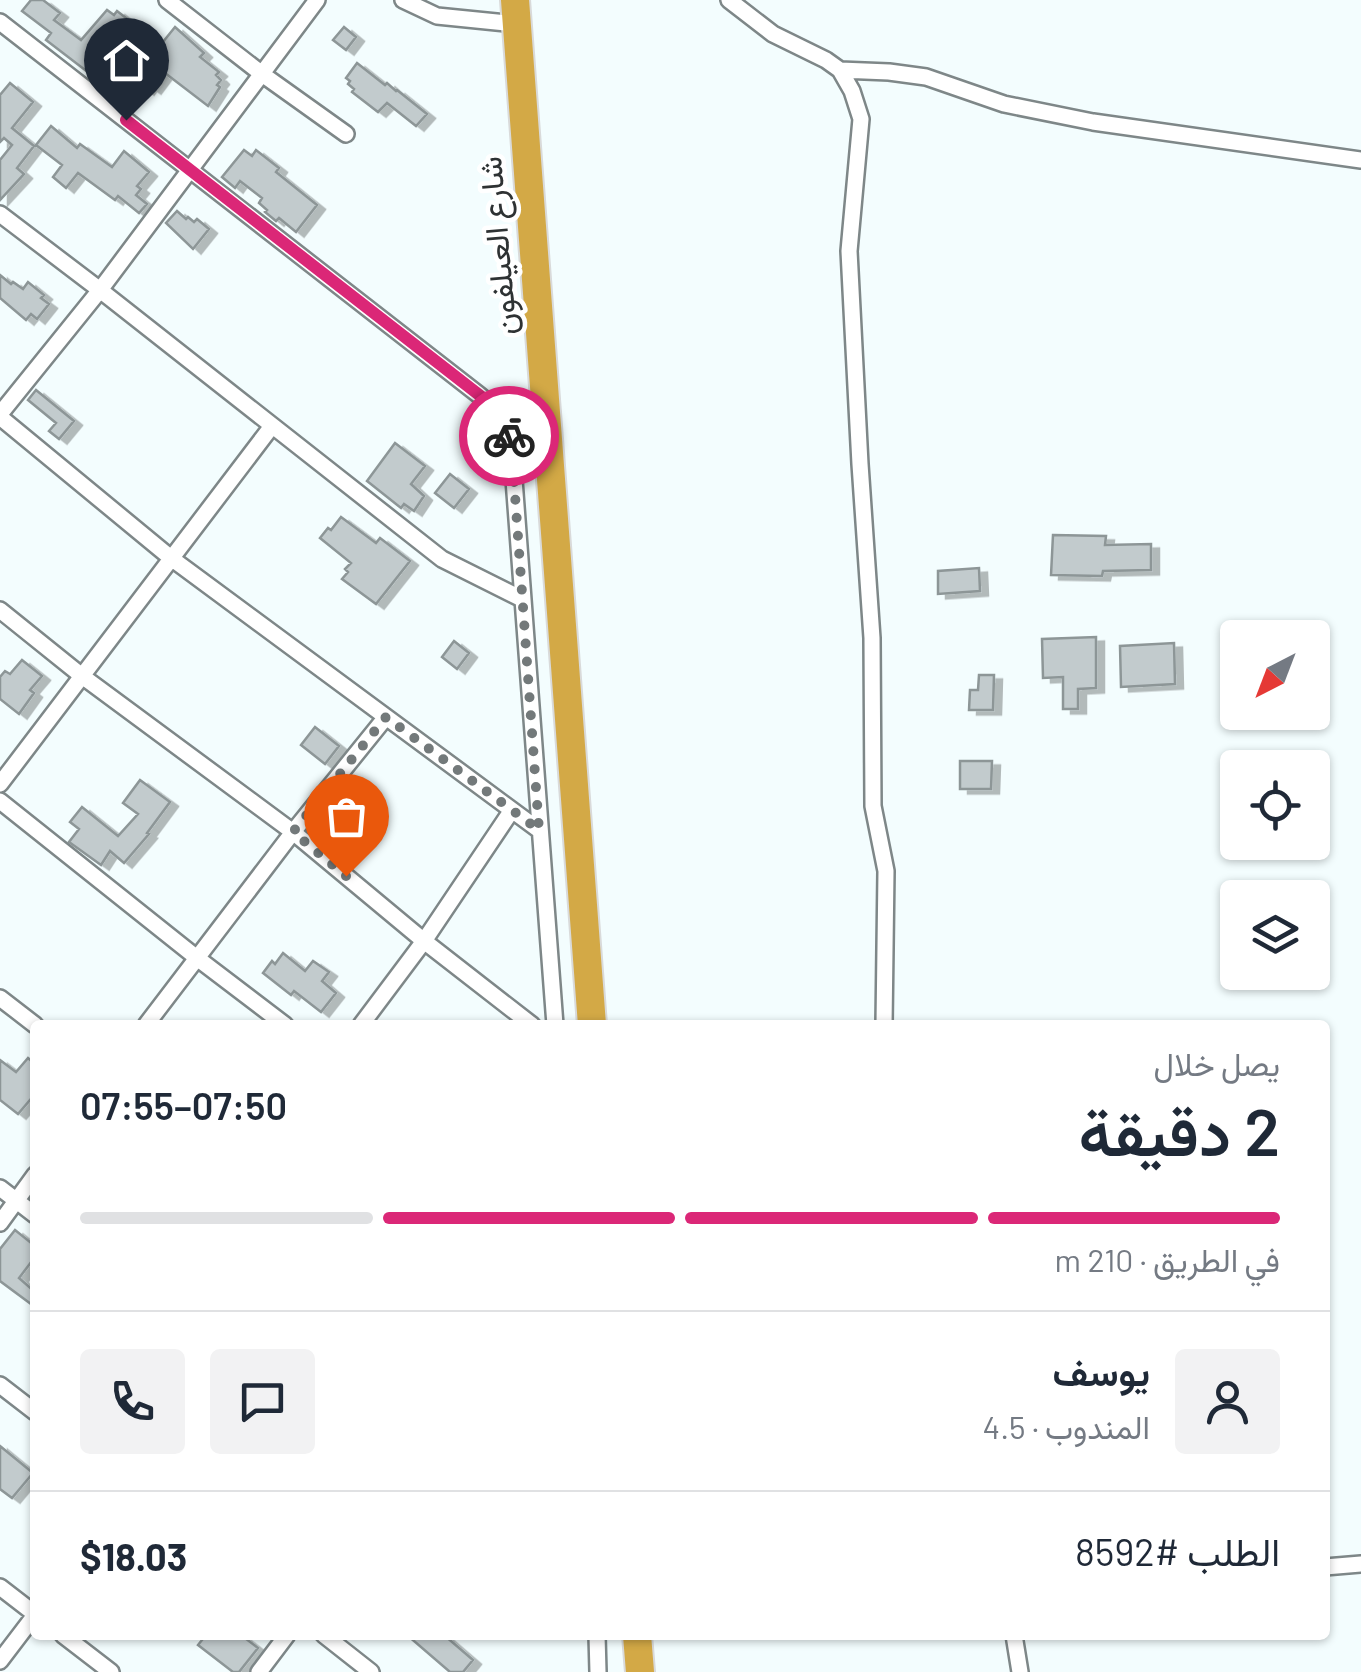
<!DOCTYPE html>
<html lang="ar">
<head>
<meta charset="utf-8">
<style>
	:root { --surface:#fff; --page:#f2f2f3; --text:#1f2937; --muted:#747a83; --line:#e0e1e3; --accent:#db2777 }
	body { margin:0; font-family:Barlow,Vazirmatn,sans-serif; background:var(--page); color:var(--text); direction:rtl; height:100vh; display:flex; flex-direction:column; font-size:38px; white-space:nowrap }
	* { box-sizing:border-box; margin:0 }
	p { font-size:32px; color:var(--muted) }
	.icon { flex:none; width:55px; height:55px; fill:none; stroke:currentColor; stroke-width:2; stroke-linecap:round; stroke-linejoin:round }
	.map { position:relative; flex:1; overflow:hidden; direction:ltr }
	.side { position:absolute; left:30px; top:1020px; width:1300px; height:620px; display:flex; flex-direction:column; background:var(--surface); border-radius:10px; box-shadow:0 2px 8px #0004; direction:rtl }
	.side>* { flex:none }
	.needle { width:65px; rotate:222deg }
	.fabs { position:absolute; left:1220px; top:620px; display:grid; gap:20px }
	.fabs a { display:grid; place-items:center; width:110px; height:110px; border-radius:10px; background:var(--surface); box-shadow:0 2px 8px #0004; font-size:50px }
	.pin { position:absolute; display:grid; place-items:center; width:85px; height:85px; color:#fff; margin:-102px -42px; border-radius:50% 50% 50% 0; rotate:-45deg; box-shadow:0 0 10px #0007 }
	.pin .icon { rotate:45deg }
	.courier { position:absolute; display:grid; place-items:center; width:100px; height:100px; margin:-50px; border:8px solid #db2777; border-radius:50%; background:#fff; color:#222; box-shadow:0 2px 12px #0007 }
	.summary em { font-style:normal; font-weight:600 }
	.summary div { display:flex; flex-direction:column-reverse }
	.summary { display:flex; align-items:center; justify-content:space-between; height:170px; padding:0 50px }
	h1 { font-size:65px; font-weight:600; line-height:75px }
	.bar { display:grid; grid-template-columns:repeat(4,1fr); gap:15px 10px; align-content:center; height:120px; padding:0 50px }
	.bar i { height:12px; border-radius:8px; background:var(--line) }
	.bar .selected { background:var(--accent) }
	.bar p { grid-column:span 4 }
	.line { display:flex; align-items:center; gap:25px; padding:0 50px; border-top:2px solid var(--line) }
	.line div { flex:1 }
	.round { display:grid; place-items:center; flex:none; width:105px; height:105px; border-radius:10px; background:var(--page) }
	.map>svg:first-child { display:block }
	.building { fill:#c2cbcd; stroke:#8d9697; stroke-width:2.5; filter:url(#shadow) }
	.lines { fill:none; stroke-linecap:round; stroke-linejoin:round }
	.street-casing { stroke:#7e8788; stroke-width:20 }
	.highway-casing { stroke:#d9dada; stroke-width:32 }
	.street { stroke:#fff; stroke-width:15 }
	.highway { stroke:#d3a946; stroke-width:28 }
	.done { stroke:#73797a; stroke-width:10; stroke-dasharray:0 18 }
	.route { stroke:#db2777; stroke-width:12 }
	.labels { text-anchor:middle; stroke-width:9; stroke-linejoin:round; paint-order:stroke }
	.street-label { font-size:32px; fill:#2e3233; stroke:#fff }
</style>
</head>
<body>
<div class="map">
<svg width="1361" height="1672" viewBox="0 0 1361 1672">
	<defs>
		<filter id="shadow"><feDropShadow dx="8" dy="4.5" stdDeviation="0" flood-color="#0004"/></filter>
	</defs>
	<rect width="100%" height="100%" fill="#f3fdfe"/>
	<!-- building -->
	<path class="building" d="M31 0H43L60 13 54 20 81 40 107 10 114 15 117 11 130 21 89 73 46 40 51 33 22 11Z
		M175 27 204 53 200 57 219 72 216 75 221 80 217 85 220 87 208 106 165 73 153 89 149 86 146 90 125 74 143 53 150 58Z
		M344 27 356 37 346 50 333 40Z
		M357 63 385 85 387 83 396 91 397 90 427 114 416 126 387 103 378 112 352 92 354 89 348 84 350 81 346 78Z
		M10 83 33 102 12 128 34 146 17 168 24 174 0 200V160L12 145 4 138 0 142V95Z
		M51 126 77 148 80 144 112 167 124 151 149 172 137 186 141 189 136 195 147 204 139 213 118 196 115 200 78 173 66 188 53 177 62 165 36 145Z
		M244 150 252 156 256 150 279 168 276 172 317 205 296 232 279 218 276 221 265 212 267 210 259 203 262 198 240 181 235 188 222 177Z
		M177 211 186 219 188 217 194 222 197 219 209 229 193 249 166 223Z
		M0 275 11 284 13 282 23 289 28 282 44 295 41 298 49 304 37 319 31 314 26 320 0 298Z
		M36 390 74 421 59 439 49 431 56 423 28 400Z
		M395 443 425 466 411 484 424 496 414 511 404 504 401 508 367 481Z
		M450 474 469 489 454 508 435 493Z
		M341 517 376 543 380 538 410 561 376 604 342 579 348 572 345 569 351 563 320 538 328 528 331 530Z
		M1053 535 1106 536 1105 545 1151 544V570L1103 571 1102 576 1051 575Z
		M979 568 980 591 938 594V571Z
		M1096 637V688L1078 689V709H1063V677L1043 678 1042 639Z
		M454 641 469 653 457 669 442 657Z
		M1174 643 1175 684 1121 687 1120 646Z
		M22 660 42 676 30 690 34 693 19 714 0 699V677L5 671 10 674Z
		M979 675H994L993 710H969L970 690H978Z
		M315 727 339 746 325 764 301 745Z
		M960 761H992L991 789H960Z
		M140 780 170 802 147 833 149 834 124 863 110 851 101 865 69 842 79 829 70 822 82 807 118 836 138 814 123 803Z
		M283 953 305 971 313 961 329 972 322 981 336 993 321 1012 294 991 291 995 263 973 272 961 275 964Z
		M28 1058 35 1064V1094L18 1114 0 1100V1060L16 1072Z
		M15 1230 35 1246V1257L19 1278 35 1292V1307L0 1281V1249Z
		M0 1446 33 1473 12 1498 0 1489Z
		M206 1635H241L258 1648 239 1672H233L198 1645Z
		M407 1635H444L473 1660 463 1672H450Z"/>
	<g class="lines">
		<!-- street casing -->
		<g class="street-casing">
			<path id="street" d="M167 0 262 74 346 134
				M403 0 437 16 516 24
				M729 0 773 34 826 60 840 70 852 91 861 119 849 251 860 464 872 638 873 806 886 871 884 1025
				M0 22 479 395C499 410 509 428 512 453L555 1025
				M840 70 889 72 926 77 1004 104 1093 122 1361 160
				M0 214 100 290 442 559 522 599
				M0 414 100 290 317 0
				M0 417 171 558 539 830
				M0 610 82 676 293 832 424 941 532 1025
				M0 784 272 426
				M0 801 197 958 285 1025
				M0 998 35 1025
				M146 1025 293 832 386 717
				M361 1025 424 941 512 810
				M0 1188 35 1215
				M0 1223 35 1175
				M0 1385 35 1412
				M1325 1567 1361 1564
				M0 1587 35 1614
				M63 1635 111 1672
				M324 1635 371 1672
				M597 1635 598 1672
				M1014 1635 1020 1672
				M0 1661 35 1615
				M259 1672 287 1635"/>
		</g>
		<!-- highway casing -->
		<g class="highway-casing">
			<path id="highway" d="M515 0 592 1025
				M637 1635 640 1672"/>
		</g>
		<!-- street -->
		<use href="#street" class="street"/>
		<!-- highway -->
		<use href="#highway" class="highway"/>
	</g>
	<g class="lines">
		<!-- done -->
		<path class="done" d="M346 876 293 832 386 717 539 830 512 453 509 436"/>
		<!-- route -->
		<path class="route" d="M126 120 487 401 500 416 509 436"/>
	</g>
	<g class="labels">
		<!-- street labels -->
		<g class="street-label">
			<text transform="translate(498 246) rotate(-95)" y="11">شارع العيلفون</text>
		</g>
	</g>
</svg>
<div class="fabs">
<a><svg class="needle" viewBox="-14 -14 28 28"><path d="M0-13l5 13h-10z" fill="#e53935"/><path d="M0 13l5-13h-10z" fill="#747a83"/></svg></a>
<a><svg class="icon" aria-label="locate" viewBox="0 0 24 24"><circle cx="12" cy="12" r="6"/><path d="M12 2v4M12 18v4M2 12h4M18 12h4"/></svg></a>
<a><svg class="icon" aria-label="layers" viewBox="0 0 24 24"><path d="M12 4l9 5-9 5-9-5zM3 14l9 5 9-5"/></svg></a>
</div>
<div class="pin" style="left:346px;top:876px;background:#ea580c"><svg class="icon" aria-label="bag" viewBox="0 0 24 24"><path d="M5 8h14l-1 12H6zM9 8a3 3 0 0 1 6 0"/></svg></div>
<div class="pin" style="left:126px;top:120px;background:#1f2937"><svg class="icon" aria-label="home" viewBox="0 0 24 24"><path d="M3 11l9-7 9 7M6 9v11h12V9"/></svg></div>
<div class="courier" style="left:509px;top:436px"><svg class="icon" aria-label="bike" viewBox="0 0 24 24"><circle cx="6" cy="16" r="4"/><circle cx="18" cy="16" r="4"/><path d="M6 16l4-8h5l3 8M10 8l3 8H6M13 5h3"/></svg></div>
<section class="side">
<div class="summary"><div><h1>2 دقيقة</h1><p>يصل خلال</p></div><em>07:50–07:55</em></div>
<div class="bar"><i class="selected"></i><i class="selected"></i><i class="selected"></i><i></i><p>في الطريق · 210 m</p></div>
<div class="line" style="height:180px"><a class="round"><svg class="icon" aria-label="person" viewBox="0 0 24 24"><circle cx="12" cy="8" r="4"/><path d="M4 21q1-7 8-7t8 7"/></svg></a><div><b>يوسف</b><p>المندوب · 4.5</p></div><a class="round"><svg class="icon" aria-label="chat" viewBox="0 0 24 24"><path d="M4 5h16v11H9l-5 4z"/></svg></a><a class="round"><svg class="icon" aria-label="phone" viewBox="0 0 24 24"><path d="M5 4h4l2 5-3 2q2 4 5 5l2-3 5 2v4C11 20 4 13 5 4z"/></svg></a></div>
<div class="line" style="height:130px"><div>الطلب #8592</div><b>$18.03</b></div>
</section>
</div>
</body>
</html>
